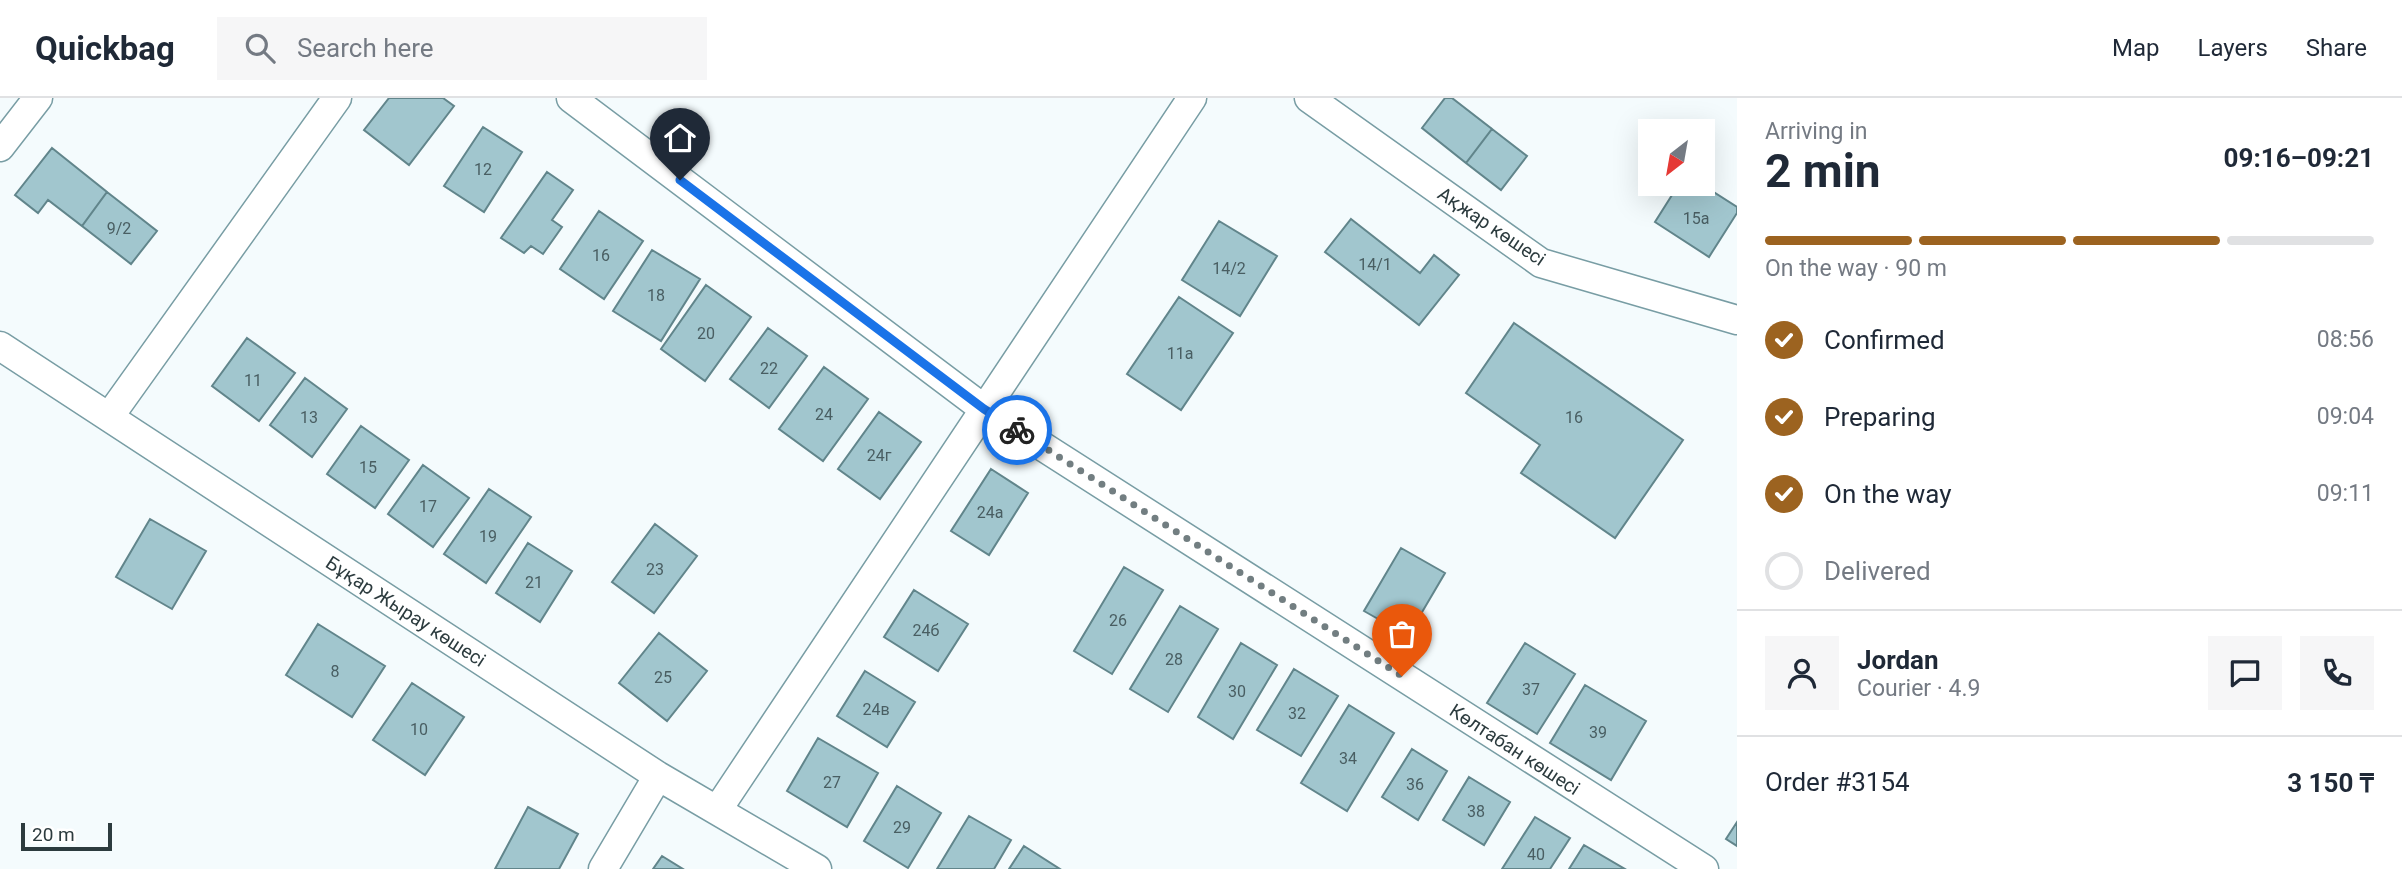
<!DOCTYPE html>
<html lang="en">
<head>
<meta charset="utf-8">
<style>
	:root { --surface:#fff; --page:#f6f6f7; --text:#1f2937; --muted:#747a83; --line:#e0e1e3; --accent:#9c6320 }
	body { margin:0; font-family:Roboto,sans-serif; background:var(--page); color:var(--text); height:100vh; display:flex; flex-direction:column; font-size:26px; white-space:nowrap }
	* { box-sizing:border-box; margin:0 }
	p { font-size:23px; color:var(--muted) }
	.icon { flex:none; width:38px; height:38px; fill:none; stroke:currentColor; stroke-width:2; stroke-linecap:round; stroke-linejoin:round }
	.map { position:relative; flex:1; overflow:hidden }
	.panel { display:flex; flex-direction:column; background:var(--surface); width:665px }
	.panel>* { flex:none }
	.needle { width:46px; rotate:211deg }
	.buttons { position:absolute; left:1638px; top:21px; display:grid; gap:14px }
	.buttons a { display:grid; place-items:center; width:77px; height:77px; border-radius:0px; background:var(--surface); box-shadow:0 7px 28px #0002; font-size:35px }
	.scale { position:absolute; left:21px; bottom:18px; width:91px; box-sizing:border-box; padding-left:7px; border:4px solid #2c3b3e; border-top:0; font-size:19px; line-height:24px; white-space:nowrap; color:#2c3b3e; -webkit-text-stroke:5px #fff; paint-order:stroke }
	.pin { position:absolute; display:grid; place-items:center; width:60px; height:60px; color:#fff; margin:-72px -30px; border-radius:50% 50% 50% 0; rotate:-45deg; box-shadow:0 0 7px #0007 }
	.pin .icon { rotate:45deg }
	.courier { position:absolute; display:grid; place-items:center; width:70px; height:70px; margin:-35px; border:5px solid #1a73e8; border-radius:50%; background:#fff; color:#222; box-shadow:0 2px 9px #0007 }
	.head em { font-style:normal; font-weight:700 }
	.head div { display:flex; flex-direction:column-reverse }
	.head { display:flex; align-items:center; justify-content:space-between; height:119px; padding:0 28px }
	h1 { font-size:46px; font-weight:700; line-height:52px }
	.bar { display:grid; grid-template-columns:repeat(4,1fr); gap:10px 7px; align-content:center; height:84px; padding:0 28px }
	.bar i { height:9px; border-radius:5px; background:var(--line) }
	.bar .selected { background:var(--accent) }
	.bar p { grid-column:span 4 }
	.line { display:flex; align-items:center; gap:18px; padding:0 28px; border-top:2px solid var(--line) }
	.line div { flex:1 }
	.round { display:grid; place-items:center; flex:none; width:74px; height:74px; border-radius:0px; background:var(--page) }
	ol { padding:0 28px; list-style:none }
	li { display:flex; align-items:center; gap:21px; height:77px }
	li p { margin-inline-start:auto }
	li .icon { padding:7px; border-radius:50%; background:var(--accent); color:#fff; stroke-width:4 }
	li:last-child { color:var(--muted) }
	li i { width:38px; height:38px; border:4px solid var(--line); border-radius:50% }
	header { display:flex; align-items:center; gap:42px; box-sizing:border-box; height:98px; padding:0 35px; background:var(--surface); border-bottom:2px solid var(--line) }
	header strong { font-size:33px }
	nav { display:flex; gap:38px; margin-inline-start:auto; font-size:24px }
	.search { width:490px; height:63px; background:var(--page); display:flex; align-items:center; gap:18px; box-sizing:border-box; padding:0 24px; border-radius:0px; color:var(--muted); font-size:26px }
	main { display:flex; flex:1; min-height:0 }
	.map>svg:first-child { display:block }
	.building { fill:#a1c6ce; stroke:#61858b; stroke-width:2 }
	.lines { fill:none; stroke-linecap:round; stroke-linejoin:round }
	.minor-casing { stroke:#789da4; stroke-width:31 }
	.minor { stroke:#fff; stroke-width:28 }
	.done { stroke:#727e81; stroke-width:7; stroke-dasharray:0 12.6 }
	.route { stroke:#1a73e8; stroke-width:9 }
	.labels { text-anchor:middle; stroke-width:5; stroke-linejoin:round; paint-order:stroke }
	.number-label { font-size:16px; fill:#495e62 }
	.street-label { font-size:19px; fill:#2c3b3e; stroke:#fff }
</style>
</head>
<body>
<header>
<strong>Quickbag</strong>
<div class="search"><svg class="icon" aria-label="search" viewBox="0 0 24 24"><circle cx="10" cy="10" r="6"/><path d="M15 15l6 6"/></svg>Search here</div>
<nav><a>Map</a><a>Layers</a><a>Share</a></nav>
</header>
<main>
<div class="map">
<svg width="1737" height="771" viewBox="0 0 1737 771">
	<rect width="100%" height="100%" fill="#f4fbfd"/>
	<!-- building -->
	<path class="building" d="M389 0H443L454 8 409 67 364 32Z
		M1445 0H1452L1492 31 1466 65 1422 30Z
		M483 29 522 54 484 114 444 88Z
		M1492 31 1527 58 1501 92 1466 65Z
		M52 50 107 94 82 128 48 102 38 115 15 97Z
		M547 74 573 92 552 122 562 129 543 156 531 148 524 155 501 140Z
		M1679 86H1701L1737 109V115L1709 159 1655 124Z
		M107 94 157 133 131 166 82 128Z
		M599 113 643 143 604 201 560 171Z
		M1351 121 1420 175 1434 157 1459 177 1419 227 1325 154Z
		M1219 123 1277 158 1240 218 1182 182Z
		M652 152 700 181 661 243 613 213Z
		M706 187 751 219 705 283 661 251Z
		M1179 199 1233 235 1181 312 1127 276Z
		M1514 225 1683 342 1615 440 1521 375 1540 347 1466 295Z
		M768 230 807 258 769 310 730 281Z
		M247 240 295 275 259 323 212 288Z
		M824 269 868 301 823 363 779 331Z
		M305 280 347 311 312 359 270 327Z
		M879 314 921 344 880 401 838 371Z
		M361 328 409 362 375 410 327 376Z
		M423 367 469 400 433 449 388 416Z
		M991 371 1028 395 989 457 951 433Z
		M489 391 531 419 486 485 444 456Z
		M150 421 206 453 172 511 116 479Z
		M655 426 697 458 654 515 612 484Z
		M528 445 572 473 540 524 496 495Z
		M1401 450 1445 475 1408 538 1364 513Z
		M1124 469 1163 492 1112 576 1074 553Z
		M914 492 968 526 938 573 884 539Z
		M1180 508 1218 531 1168 614 1130 591Z
		M318 526 385 568 352 619 286 577Z
		M659 535 707 573 667 623 619 585Z
		M1241 545 1277 567 1233 641 1198 619Z
		M1525 545 1575 576 1537 636 1487 605Z
		M1294 571 1338 598 1301 658 1257 632Z
		M865 573 915 604 887 649 837 618Z
		M412 585 464 619 425 677 373 642Z
		M1585 587 1646 623 1611 682 1550 645Z
		M1349 607 1394 635 1347 713 1301 685Z
		M818 640 878 675 847 729 787 693Z
		M1412 651 1447 673 1418 722 1382 699Z
		M1469 679 1510 704 1484 747 1443 722Z
		M897 688 941 715 908 770 864 743Z
		M528 709 578 736 559 771H495Z
		M969 718 1011 742 994 771H937Z
		M1535 719 1570 740 1550 771H1502Z
		M1737 724V748L1726 741Z
		M1584 747 1625 771H1569Z
		M1024 748 1060 771H1009Z
		M662 758 683 771H653Z"/>
	<g class="lines">
		<!-- minor casing -->
		<g class="minor-casing">
			<path id="minor" d="M571 0 984 311 1704 771
				M1309 0 1541 165 1737 222
				M0 49 38 0
				M0 248 658 678 817 771
				M109 319 337 0
				M718 711 1192 0
				M603 771 658 678"/>
		</g>
		<!-- minor -->
		<use href="#minor" class="minor"/>
	</g>
	<g class="lines">
		<!-- done -->
		<path class="done" d="M1017 332 1402 578"/>
		<!-- route -->
		<path class="route" d="M680 82 984 311 1017 332"/>
	</g>
	<g class="labels">
		<!-- number labels -->
		<g class="number-label">
			<text x="483" y="77">12</text>
			<text x="1696" y="126">15а</text>
			<text x="119" y="136">9/2</text>
			<text x="601" y="163">16</text>
			<text x="1375" y="172">14/1</text>
			<text x="1229" y="176">14/2</text>
			<text x="656" y="203">18</text>
			<text x="706" y="241">20</text>
			<text x="1180" y="261">11а</text>
			<text x="769" y="276">22</text>
			<text x="253" y="288">11</text>
			<text x="824" y="322">24</text>
			<text x="309" y="325">13</text>
			<text x="1574" y="325">16</text>
			<text x="879" y="363">24г</text>
			<text x="368" y="375">15</text>
			<text x="428" y="414">17</text>
			<text x="990" y="420">24а</text>
			<text x="488" y="444">19</text>
			<text x="655" y="477">23</text>
			<text x="534" y="490">21</text>
			<text x="1118" y="528">26</text>
			<text x="926" y="538">24б</text>
			<text x="1174" y="567">28</text>
			<text x="335" y="579">8</text>
			<text x="663" y="585">25</text>
			<text x="1531" y="597">37</text>
			<text x="1237" y="599">30</text>
			<text x="876" y="617">24в</text>
			<text x="1297" y="621">32</text>
			<text x="419" y="637">10</text>
			<text x="1598" y="640">39</text>
			<text x="1348" y="666">34</text>
			<text x="832" y="690">27</text>
			<text x="1415" y="692">36</text>
			<text x="1476" y="719">38</text>
			<text x="902" y="735">29</text>
			<text x="1536" y="762">40</text>
		</g>
		<!-- street labels -->
		<g class="street-label">
			<text transform="translate(1492 128) rotate(34)" y="7">Ақжар көшесі</text>
			<text transform="translate(406 513) rotate(33)" y="7">Бұқар Жырау көшесі</text>
			<text transform="translate(1515 651) rotate(33)" y="7">Көлтабан көшесі</text>
		</g>
	</g>
</svg>
<div class="buttons">
<a><svg class="needle" viewBox="-14 -14 28 28"><path d="M0-13l5 13h-10z" fill="#e53935"/><path d="M0 13l5-13h-10z" fill="#747a83"/></svg></a>
</div>
<div class="scale">20 m</div>
<div class="pin" style="left:1402px;top:578px;background:#ea580c"><svg class="icon" aria-label="bag" viewBox="0 0 24 24"><path d="M5 8h14l-1 12H6zM9 8a3 3 0 0 1 6 0"/></svg></div>
<div class="pin" style="left:680px;top:82px;background:#1f2937"><svg class="icon" aria-label="home" viewBox="0 0 24 24"><path d="M3 11l9-7 9 7M6 9v11h12V9"/></svg></div>
<div class="courier" style="left:1017px;top:332px"><svg class="icon" aria-label="bike" viewBox="0 0 24 24"><circle cx="6" cy="16" r="4"/><circle cx="18" cy="16" r="4"/><path d="M6 16l4-8h5l3 8M10 8l3 8H6M13 5h3"/></svg></div>
</div>
<section class="panel">
<div class="head"><div><h1>2 min</h1><p>Arriving in</p></div><em>09:16–09:21</em></div>
<div class="bar"><i class="selected"></i><i class="selected"></i><i class="selected"></i><i></i><p>On the way · 90 m</p></div>
<ol>
<li><svg class="icon" aria-label="check" viewBox="0 0 24 24"><path d="M5 12l5 5 9-10"/></svg>Confirmed<p>08:56</p></li>
<li><svg class="icon" aria-label="check" viewBox="0 0 24 24"><path d="M5 12l5 5 9-10"/></svg>Preparing<p>09:04</p></li>
<li><svg class="icon" aria-label="check" viewBox="0 0 24 24"><path d="M5 12l5 5 9-10"/></svg>On the way<p>09:11</p></li>
<li><i></i>Delivered</li>
</ol>
<div class="line" style="height:126px"><a class="round"><svg class="icon" aria-label="person" viewBox="0 0 24 24"><circle cx="12" cy="8" r="4"/><path d="M4 21q1-7 8-7t8 7"/></svg></a><div><b>Jordan</b><p>Courier · 4.9</p></div><a class="round"><svg class="icon" aria-label="chat" viewBox="0 0 24 24"><path d="M4 5h16v11H9l-5 4z"/></svg></a><a class="round"><svg class="icon" aria-label="phone" viewBox="0 0 24 24"><path d="M5 4h4l2 5-3 2q2 4 5 5l2-3 5 2v4C11 20 4 13 5 4z"/></svg></a></div>
<div class="line" style="height:91px"><div>Order #3154</div><b>3 150 ₸</b></div>
</section>
</main>
</body>
</html>
